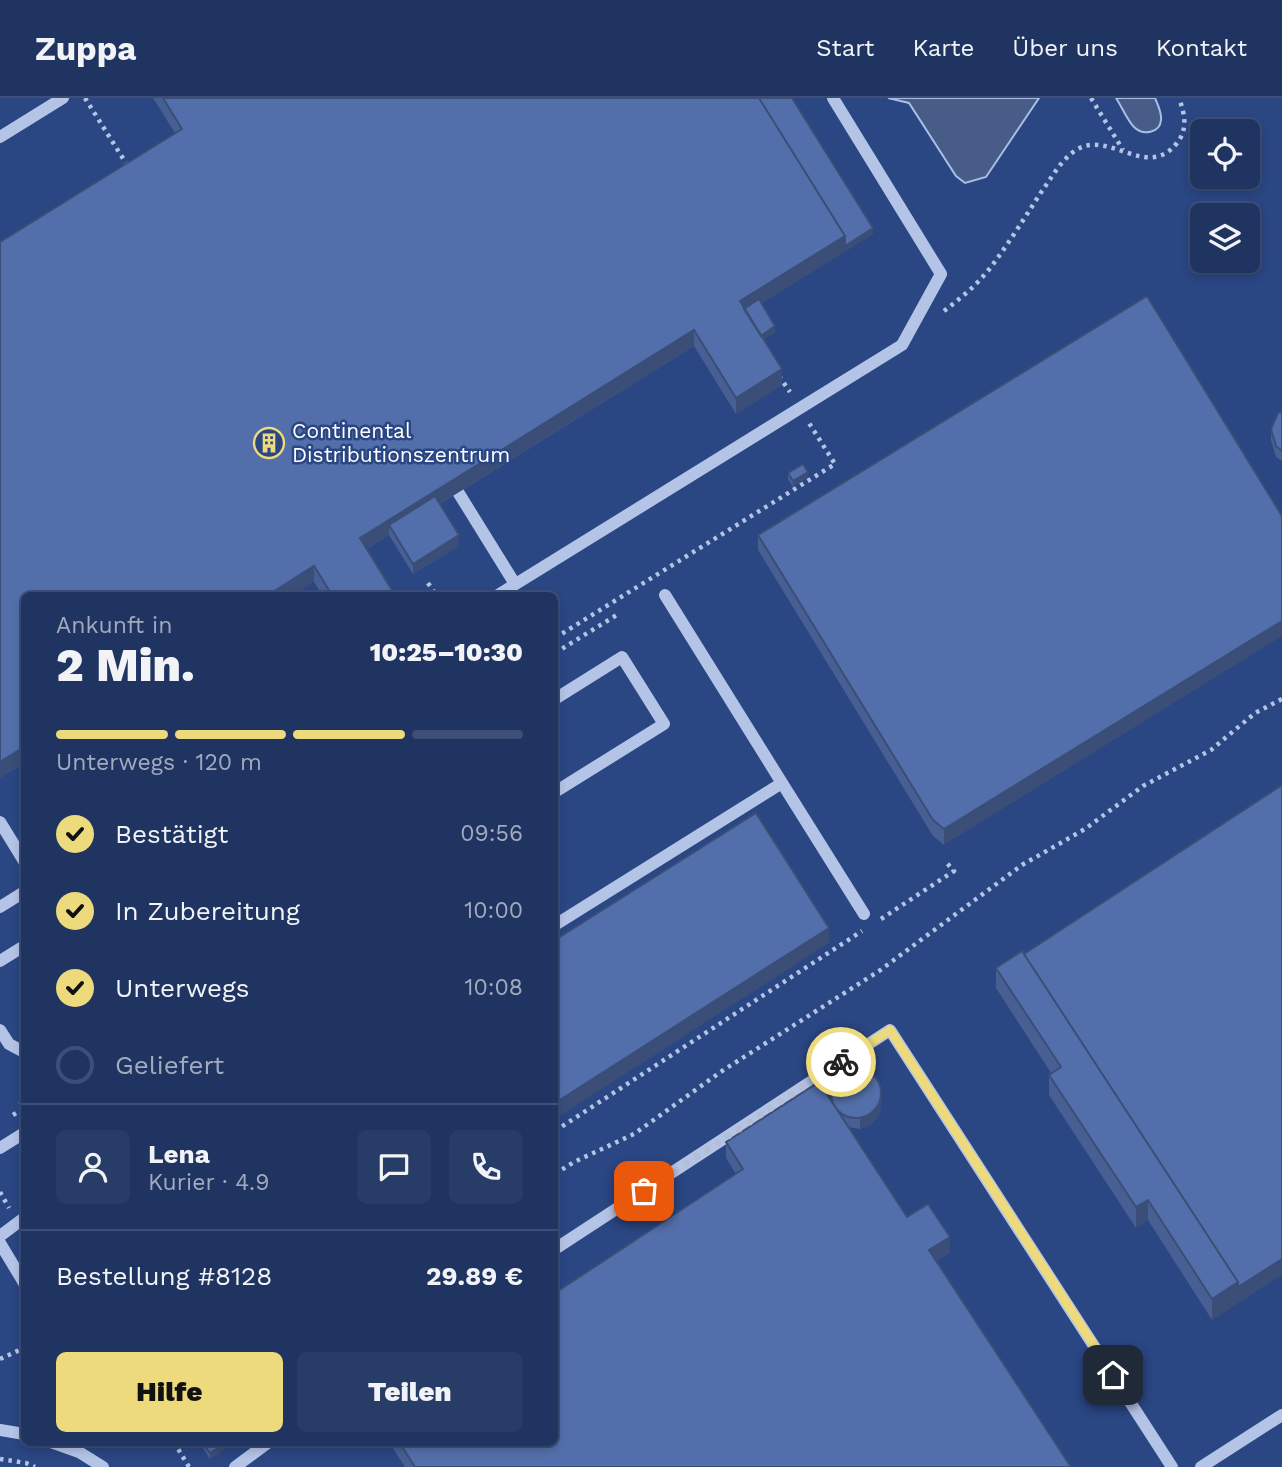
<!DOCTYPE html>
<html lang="de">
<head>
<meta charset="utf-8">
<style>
	:root { --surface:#203462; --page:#283c68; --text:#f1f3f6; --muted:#a2aabe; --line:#3d4f77; --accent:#ecda7c }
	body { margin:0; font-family:"Work Sans",sans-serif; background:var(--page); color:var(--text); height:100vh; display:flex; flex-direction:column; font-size:26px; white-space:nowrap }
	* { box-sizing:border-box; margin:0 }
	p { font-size:23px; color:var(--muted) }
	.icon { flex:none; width:38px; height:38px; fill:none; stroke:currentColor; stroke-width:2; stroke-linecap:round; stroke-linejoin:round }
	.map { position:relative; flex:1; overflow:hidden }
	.panel { position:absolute; left:21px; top:494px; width:537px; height:854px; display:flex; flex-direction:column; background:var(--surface); border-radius:10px; box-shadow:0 4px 10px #0003,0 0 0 2px var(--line) }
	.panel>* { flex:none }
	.tools { position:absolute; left:1190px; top:21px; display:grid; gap:14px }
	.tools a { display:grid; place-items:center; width:70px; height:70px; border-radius:10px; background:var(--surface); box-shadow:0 4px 10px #0003,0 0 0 2px var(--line); font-size:35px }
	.pin { position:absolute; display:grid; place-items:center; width:60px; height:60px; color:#fff; margin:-30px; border-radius:14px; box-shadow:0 4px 10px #0006 }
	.courier { position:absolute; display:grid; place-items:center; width:70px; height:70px; margin:-35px; border:5px solid #ecda7c; border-radius:50%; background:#fff; color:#222; box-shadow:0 2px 9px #0007 }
	.headline em { font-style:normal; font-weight:800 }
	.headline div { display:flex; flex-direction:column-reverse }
	.headline { display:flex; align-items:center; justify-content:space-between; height:119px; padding:0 35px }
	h1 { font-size:46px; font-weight:800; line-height:52px }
	.bar { display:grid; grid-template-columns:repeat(4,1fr); gap:10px 7px; align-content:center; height:84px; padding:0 35px }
	.bar i { height:9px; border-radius:5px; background:var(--line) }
	.bar .on { background:var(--accent) }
	.bar p { grid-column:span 4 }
	.line { display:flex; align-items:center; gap:18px; padding:0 35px; border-top:2px solid var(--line) }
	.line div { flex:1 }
	.round { display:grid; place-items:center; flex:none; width:74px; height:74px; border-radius:10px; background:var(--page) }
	ol { padding:0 35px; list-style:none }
	li { display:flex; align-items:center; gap:21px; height:77px }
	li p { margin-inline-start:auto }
	li .icon { padding:7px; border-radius:50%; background:var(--accent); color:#111; stroke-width:4 }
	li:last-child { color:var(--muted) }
	li i { width:38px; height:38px; border:4px solid var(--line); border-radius:50% }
	.action { display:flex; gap:14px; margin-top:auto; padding:14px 35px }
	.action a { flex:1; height:80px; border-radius:10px; background:var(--accent); color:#111; font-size:28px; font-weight:800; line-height:80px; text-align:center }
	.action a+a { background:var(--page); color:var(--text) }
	header { display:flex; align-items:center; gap:42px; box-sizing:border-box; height:98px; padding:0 35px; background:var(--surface); border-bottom:2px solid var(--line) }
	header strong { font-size:33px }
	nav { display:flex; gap:38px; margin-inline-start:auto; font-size:24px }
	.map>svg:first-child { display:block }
	.water { fill:#485c88; stroke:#a9bee6; stroke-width:2 }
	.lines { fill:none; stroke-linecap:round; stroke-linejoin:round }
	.path { stroke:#b4c4e6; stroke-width:4.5; stroke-dasharray:3.5 5; stroke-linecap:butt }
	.minor { stroke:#b4c4e6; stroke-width:12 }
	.wall { fill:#475f93 }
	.shaded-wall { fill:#3a4e78 }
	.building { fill:#536fab; stroke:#3a4e78; stroke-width:2 }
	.done { stroke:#b4bed4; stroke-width:7; stroke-dasharray:0 12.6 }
	.route { stroke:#ecda7c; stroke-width:9 }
	.labels { text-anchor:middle; stroke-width:5; stroke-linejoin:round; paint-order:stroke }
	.poi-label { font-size:21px; fill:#fff; stroke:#2a4683; text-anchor:start }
</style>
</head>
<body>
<header>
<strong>Zuppa</strong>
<nav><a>Start</a><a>Karte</a><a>Über uns</a><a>Kontakt</a></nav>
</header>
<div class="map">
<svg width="1282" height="1369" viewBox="0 0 1282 1369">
	<rect width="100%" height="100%" fill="#2a4683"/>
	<!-- water -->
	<path class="water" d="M888 0H1039L986 79 965 85 956 78 909 5Z
		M1116 0H1155C1158 7 1162 15 1161 22 1160 35 1143 38 1134 29 1127 22 1122 9 1116 0Z"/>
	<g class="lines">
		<!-- path -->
		<path class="path" d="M85 0 129 70
			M1091 0 1123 52
			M944 213C961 200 977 187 991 169 1009 145 1025 119 1042 93 1052 79 1061 62 1076 52 1109 31 1147 83 1177 45 1188 31 1185 17 1179 0
			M779 278 790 294
			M428 485 436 497
			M555 540 835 366 809 325
			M555 555 620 515
			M881 821 954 773 946 764
			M13 1017 24 1010 21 1005 24 1002
			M555 1033 862 833
			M555 1076 574 1064 634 1036 722 973 879 873 1022 767 1085 731 1143 688 1211 652 1255 615 1282 601
			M0 1094 9 1110
			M0 1261 24 1250
			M174 1344 189 1369
			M0 1361 26 1365 35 1369"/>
		<!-- minor -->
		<path class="minor" d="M0 39 63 0
			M458 394 515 486
			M498 497 902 247 941 176 833 0
			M665 497 782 685
			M555 601 622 559 664 626 555 694
			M0 724 24 763
			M0 809 24 794
			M555 827 782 685 864 816
			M0 863 24 848
			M0 932 9 946 24 954
			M0 1050 24 1035
			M0 1138 24 1120
			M0 1145 24 1185
			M555 1151 890 932 1172 1369
			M0 1332 24 1336
			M51 1344 79 1354 103 1369
			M235 1369 269 1344
			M1201 1369 1282 1317"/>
	</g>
	<!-- wall -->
	<path class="wall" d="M153 0H792L873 136 761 205 775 234 763 241 782 287 736 316 694 248 440 406 459 448 413 476 389 437 367 451 395 497H322L314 484 24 497V665L0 680V144L175 35Z
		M1147 198 944 747 933 738 758 452V437Z
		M1282 314V363L1276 359 1271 342V331Z
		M788 375 808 379 793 389 788 381Z
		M1282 687V1176L1212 1222 1148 1122 1136 1130 1049 997V977L1051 975 996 890V870L1024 856Z
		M832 988 881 991V1011L877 1020 870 1027 860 1031 848 1029 907 1119 950 1155 936 1163 1071 1369H405L389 1344H555L736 1076 726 1060V1044L831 1003Z
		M199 1344H229V1348L210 1361Z"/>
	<!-- shaded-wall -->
	<path class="shaded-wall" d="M873 130V136L742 218 740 203 845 138Z
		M775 228V234L756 246V240Z
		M694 232V248L394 434 389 427V437L360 456V440Z
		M782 271V287L736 316V300Z
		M808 374V379L793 389V383Z
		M459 437V448L413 476V466Z
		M314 468V484L293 497H268Z
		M1282 523V538L944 747V731Z
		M24 649V665L0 680V664Z
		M829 830V845L555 1021V1005Z
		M881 1000V1011L877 1020 870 1027 860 1031V1020Z
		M1148 1102V1122L1136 1130V1109Z
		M950 1139V1155L929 1168V1152Z
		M1282 1161V1176L1238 1205V1189Z
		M1238 1184V1205L1212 1222V1201Z
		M227 1344H229V1348L210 1361V1355Z"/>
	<!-- building -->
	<path class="building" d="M163 0H759L845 138 740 203 782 271 736 300 694 232 360 440 395 497H332L314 468 268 497H24V649L0 664V144L182 31Z
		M759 0H792L873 130 845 148V138Z
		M1147 198 1282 418V523L944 731 933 722 758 437Z
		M759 201 775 228 761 238 744 211Z
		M1282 314V353L1276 348 1271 331 1278 315Z
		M803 366 808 374 793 383 788 375Z
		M435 398 459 437 413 466 389 427Z
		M1282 687V1161L1238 1189V1184L1024 856Z
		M756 715 829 830 555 1005V842Z
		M1022 853 1238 1184 1212 1201 1148 1102 1136 1109 1049 977 1061 969 996 870Z
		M831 995a25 25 0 1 1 50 0a25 25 0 1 1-50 0Z
		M819 984 907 1119 928 1106 950 1139 929 1152 1071 1369H415L399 1344H555V1195L743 1071 726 1044Z
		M202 1344H227L210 1355Z"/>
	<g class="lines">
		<!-- done -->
		<path class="done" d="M644 1093 841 964"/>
		<!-- route -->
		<path class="route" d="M841 964 890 932 1113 1277"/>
	</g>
	<!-- icons -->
	<defs>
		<g id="building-ring" transform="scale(1.575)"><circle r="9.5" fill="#2a4683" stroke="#ecda7c" stroke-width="1.5"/><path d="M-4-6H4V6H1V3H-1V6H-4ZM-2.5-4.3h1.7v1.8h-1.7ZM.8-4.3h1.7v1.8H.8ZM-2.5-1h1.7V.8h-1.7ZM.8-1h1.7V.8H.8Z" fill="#ecda7c"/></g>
	</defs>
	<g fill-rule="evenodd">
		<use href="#building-ring" x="269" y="345"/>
	</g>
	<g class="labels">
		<!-- poi labels -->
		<g class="poi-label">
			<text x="292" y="340">Continental<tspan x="292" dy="24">Distributionszentrum</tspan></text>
		</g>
	</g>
</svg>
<div class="tools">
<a><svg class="icon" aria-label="locate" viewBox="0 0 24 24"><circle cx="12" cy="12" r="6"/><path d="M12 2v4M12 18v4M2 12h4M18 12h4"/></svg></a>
<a><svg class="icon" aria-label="layers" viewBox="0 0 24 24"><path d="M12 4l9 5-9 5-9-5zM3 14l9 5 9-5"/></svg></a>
</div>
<div class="pin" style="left:644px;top:1093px;background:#ea580c"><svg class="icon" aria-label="bag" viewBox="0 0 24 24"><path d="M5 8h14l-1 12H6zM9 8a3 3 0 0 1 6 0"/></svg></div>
<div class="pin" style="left:1113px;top:1277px;background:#1f2937"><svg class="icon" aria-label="home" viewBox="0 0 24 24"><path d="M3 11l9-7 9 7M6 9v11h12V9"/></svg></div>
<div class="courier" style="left:841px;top:964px"><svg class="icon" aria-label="bike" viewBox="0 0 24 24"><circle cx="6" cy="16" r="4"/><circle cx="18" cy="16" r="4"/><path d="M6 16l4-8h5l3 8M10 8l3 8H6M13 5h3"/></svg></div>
<section class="panel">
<div class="headline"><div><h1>2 Min.</h1><p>Ankunft in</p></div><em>10:25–10:30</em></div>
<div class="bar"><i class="on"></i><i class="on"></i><i class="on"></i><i></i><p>Unterwegs · 120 m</p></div>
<ol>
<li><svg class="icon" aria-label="check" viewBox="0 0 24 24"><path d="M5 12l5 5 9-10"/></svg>Bestätigt<p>09:56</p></li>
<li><svg class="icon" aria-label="check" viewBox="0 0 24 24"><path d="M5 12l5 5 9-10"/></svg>In Zubereitung<p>10:00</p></li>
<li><svg class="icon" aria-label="check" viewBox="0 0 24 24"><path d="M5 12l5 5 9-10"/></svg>Unterwegs<p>10:08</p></li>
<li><i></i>Geliefert</li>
</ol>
<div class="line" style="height:126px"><a class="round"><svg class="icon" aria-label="person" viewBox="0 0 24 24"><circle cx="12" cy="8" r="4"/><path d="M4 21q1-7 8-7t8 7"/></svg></a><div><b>Lena</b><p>Kurier · 4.9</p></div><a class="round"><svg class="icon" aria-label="chat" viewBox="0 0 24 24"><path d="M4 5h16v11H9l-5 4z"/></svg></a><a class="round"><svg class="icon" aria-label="phone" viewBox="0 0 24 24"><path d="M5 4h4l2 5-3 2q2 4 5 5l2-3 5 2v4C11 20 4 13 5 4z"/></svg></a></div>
<div class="line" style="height:91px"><div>Bestellung #8128</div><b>29.89 €</b></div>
<div class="action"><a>Hilfe</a><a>Teilen</a></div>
</section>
</div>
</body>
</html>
